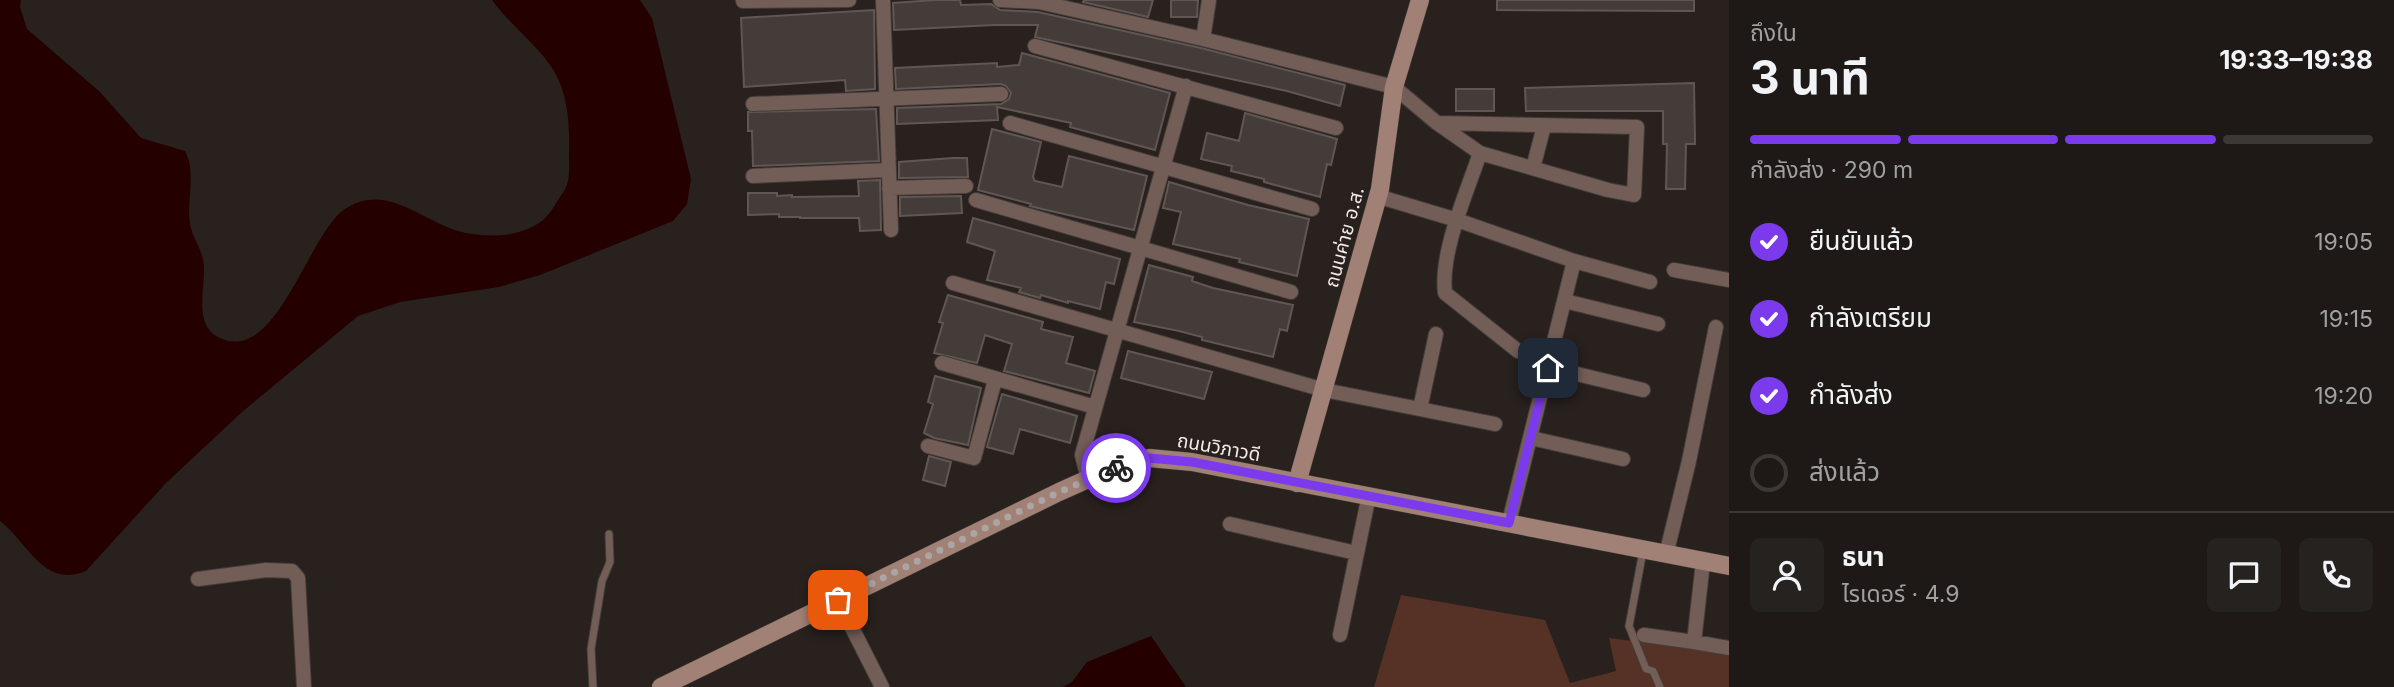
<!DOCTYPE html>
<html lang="th">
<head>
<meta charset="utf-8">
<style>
	:root { --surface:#1e1916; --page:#26221f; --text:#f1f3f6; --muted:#a1a0a1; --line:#3c3835; --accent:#7c3aed }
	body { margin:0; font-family:Inter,"Noto Sans Thai",sans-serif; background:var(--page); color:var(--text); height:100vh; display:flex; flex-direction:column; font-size:26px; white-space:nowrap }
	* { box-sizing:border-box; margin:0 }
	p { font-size:23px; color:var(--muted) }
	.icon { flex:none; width:38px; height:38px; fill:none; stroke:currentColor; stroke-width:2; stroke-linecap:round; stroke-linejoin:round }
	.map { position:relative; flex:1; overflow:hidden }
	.details { display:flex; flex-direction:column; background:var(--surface); width:665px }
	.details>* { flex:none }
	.pin { position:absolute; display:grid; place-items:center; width:60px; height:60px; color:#fff; margin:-30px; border-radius:14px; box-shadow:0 4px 10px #0006 }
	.courier { position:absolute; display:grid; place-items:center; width:70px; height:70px; margin:-35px; border:5px solid #7c3aed; border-radius:50%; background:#fff; color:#222; box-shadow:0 2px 9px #0007 }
	.headline em { font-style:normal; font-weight:700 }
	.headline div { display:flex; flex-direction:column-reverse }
	.headline { display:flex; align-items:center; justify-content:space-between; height:119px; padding:0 21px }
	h1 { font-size:46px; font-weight:700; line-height:52px }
	.bar { display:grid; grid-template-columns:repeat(4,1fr); gap:10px 7px; align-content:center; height:84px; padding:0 21px }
	.bar i { height:9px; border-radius:5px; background:var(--line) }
	.bar .selected { background:var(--accent) }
	.bar p { grid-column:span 4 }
	.line { display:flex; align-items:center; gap:18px; padding:0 21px; border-top:2px solid var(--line) }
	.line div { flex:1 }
	.round { display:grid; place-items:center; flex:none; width:74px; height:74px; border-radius:10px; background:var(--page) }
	ol { padding:0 21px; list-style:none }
	li { display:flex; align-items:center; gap:21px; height:77px }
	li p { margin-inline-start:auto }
	li .icon { padding:7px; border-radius:50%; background:var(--accent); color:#fff; stroke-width:4 }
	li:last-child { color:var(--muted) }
	li i { width:38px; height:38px; border:4px solid var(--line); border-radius:50% }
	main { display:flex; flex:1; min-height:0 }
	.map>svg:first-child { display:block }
	.green { fill:#563126 }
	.water { fill:#240100 }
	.building { fill:#443c39; stroke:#605754; stroke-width:2 }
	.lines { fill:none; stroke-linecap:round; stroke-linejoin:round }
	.lane-casing { stroke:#443d3b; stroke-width:9 }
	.street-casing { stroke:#443d3b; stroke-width:16 }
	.secondary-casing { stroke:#443d3b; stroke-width:19 }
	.lane { stroke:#735e57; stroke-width:7 }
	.street { stroke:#735e57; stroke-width:14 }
	.secondary { stroke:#a18075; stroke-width:18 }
	.done { stroke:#aba5a3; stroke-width:7; stroke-dasharray:0 12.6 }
	.route { stroke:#7c3aed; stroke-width:9 }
	.labels { text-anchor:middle; stroke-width:6; stroke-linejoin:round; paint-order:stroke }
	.street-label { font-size:19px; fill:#f1ecea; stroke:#28211e }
</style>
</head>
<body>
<main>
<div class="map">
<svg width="1729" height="687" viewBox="0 0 1729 687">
	<rect width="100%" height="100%" fill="#28211e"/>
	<!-- green -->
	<path class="green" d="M1401 595 1545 620 1570 683 1616 671 1609 638 1729 653V687H1374Z"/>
	<!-- water -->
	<path class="water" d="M0 0H21L20 7 27 29 100 92 141 138 185 151C197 174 186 199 190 224 192 236 200 247 203 259 208 282 191 323 218 337 276 368 308 233 345 209 385 182 421 220 458 231 484 238 516 238 539 223 549 217 556 203 562 194 571 183 569 167 569 154 570 127 568 94 554 71 540 47 509 24 492 0H640L652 18 691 179 687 204 673 221 540 275 499 287 400 302 358 316 242 412 166 483 86 571C43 589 28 542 0 521Z
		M1151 636 1186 687H1063L1072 682 1087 662Z"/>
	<!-- building -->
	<path class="building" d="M935 0H960L961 5 991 4 1000 10 1038 12 1201 48 1345 85 1340 106 1287 91 1035 37 1038 25H994L894 30 893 3Z
		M1084 0H1153L1148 17 1083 2Z
		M1171 0H1198L1197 17H1171Z
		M1497 0H1694V11L1497 10Z
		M874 10 875 89 846 91 845 80 744 87 741 18Z
		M1022 53 1170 93 1155 150 1070 127 1071 123 997 107 998 120 897 124V108L1001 104 1009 99 1011 93 1006 86 1001 84 896 89 895 68 997 63V67L1019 65Z
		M1694 83 1695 144H1686L1685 189H1666L1667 144H1663V111H1526L1525 88Z
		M1456 89H1494V111H1456Z
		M876 109 879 161 753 166 752 131H748V112Z
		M1245 113 1337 139 1331 165 1327 164 1320 197 1264 182V179L1231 171 1232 166 1201 159 1207 133 1239 141Z
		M992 129 1041 142 1033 177 1035 181 1062 187 1069 156 1147 176 1134 230 1042 209 1030 206 1031 204 978 190Z
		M953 158H967L968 177 899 178V162Z
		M880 180 881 230 860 231 859 218H800V217H779V214L748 215V193H777V196L792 195V197L859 196 858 181Z
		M1169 182 1248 205 1309 219 1297 276 1239 262 1240 259 1173 244 1181 212 1163 208Z
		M961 196 962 213 900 216V197Z
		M973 218 1120 259 1114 284 1106 282 1100 309 1068 301V303L1041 295 1040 298 1019 292 1021 288 987 280 995 251 967 242Z
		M1149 265 1193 277 1192 281 1213 288 1293 305 1287 331 1280 329 1273 357 1202 340V337L1179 331 1134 322Z
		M948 295 1043 322 1041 329 1073 337 1066 363 1095 371 1089 393 1004 371 1012 344 985 335 977 363 934 353 943 323 939 322Z
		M1128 351 1212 372 1204 399 1121 378Z
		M935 376 981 388 968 445 934 438 924 433 933 404 928 402Z
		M1002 394 1077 416 1070 443 1020 429 1013 454 987 447Z
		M929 456 951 462 945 486 923 480Z"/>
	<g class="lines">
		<!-- lane casing -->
		<g class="lane-casing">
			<path id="lane" d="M1643 551 1629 626 1646 669 1653 671 1660 687
				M593 687 591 649 602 581 610 562 609 534"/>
		</g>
		<!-- street casing -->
		<g class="street-casing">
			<path id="street" d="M883 0 891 230
				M1000 0 1039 2 1203 39 1394 87 1437 123 1480 153 1608 190 1634 195 1637 127 1437 123
				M743 1 849 0
				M1203 39 1209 0
				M1035 46 1336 128
				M753 104 1001 94
				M1010 123 1312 209
				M1480 153C1467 192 1440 252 1445 293L1518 351 1549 359
				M1533 168 1544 126
				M753 176 889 170
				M889 188 966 186
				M1377 196 1457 220 1574 261 1650 282
				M976 200 1291 292
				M1674 270 1729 280
				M953 283 1324 390 1495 424
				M1565 301 1658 324
				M942 363 1095 407
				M1548 367 1643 390
				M1420 409 1436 334
				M1531 438 1623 459
				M928 446 974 458 995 380
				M1088 479 1082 455 1186 86
				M1509 522 1574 261
				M1230 524 1356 553
				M1666 555 1689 461 1716 327
				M1703 562 1694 642 1729 648
				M198 579 266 570 292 571 298 578 304 687
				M838 600 882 687
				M1340 635 1369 495
				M1644 635 1694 642"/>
		</g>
		<!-- secondary casing -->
		<g class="secondary-casing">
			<path id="secondary" d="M1297 483 1380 189 1394 87 1420 0
				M661 687 1059 492 1106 471 1149 458 1192 462 1729 566"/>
		</g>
		<!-- lane -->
		<use href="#lane" class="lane"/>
		<!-- street -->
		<use href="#street" class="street"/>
		<!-- secondary -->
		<use href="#secondary" class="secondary"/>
	</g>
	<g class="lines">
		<!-- done -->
		<path class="done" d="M838 600 1059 492 1116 468"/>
		<!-- route -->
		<path class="route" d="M1116 468 1149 458 1192 462 1509 523 1548 368"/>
	</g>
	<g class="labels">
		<!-- street labels -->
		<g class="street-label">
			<text transform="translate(1344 237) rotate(-75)" y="7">ถนนค่าย อ.ส.</text>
			<text transform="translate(1219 447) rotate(10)" y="7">ถนนวิภาวดี</text>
		</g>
	</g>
</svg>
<div class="pin" style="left:838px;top:600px;background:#ea580c"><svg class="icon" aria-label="bag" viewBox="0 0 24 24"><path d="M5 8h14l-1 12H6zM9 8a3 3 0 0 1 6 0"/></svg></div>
<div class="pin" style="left:1548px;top:368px;background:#1f2937"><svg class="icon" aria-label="home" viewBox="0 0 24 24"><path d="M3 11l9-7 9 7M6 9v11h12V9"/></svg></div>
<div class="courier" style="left:1116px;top:468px"><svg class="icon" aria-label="bike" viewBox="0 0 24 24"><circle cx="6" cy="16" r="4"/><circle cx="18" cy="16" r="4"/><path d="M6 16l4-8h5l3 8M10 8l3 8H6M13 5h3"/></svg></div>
</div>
<section class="details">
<div class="headline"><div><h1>3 นาที</h1><p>ถึงใน</p></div><em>19:33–19:38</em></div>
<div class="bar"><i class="selected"></i><i class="selected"></i><i class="selected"></i><i></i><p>กำลังส่ง · 290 m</p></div>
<ol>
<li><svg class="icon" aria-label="check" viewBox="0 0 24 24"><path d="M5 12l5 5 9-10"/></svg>ยืนยันแล้ว<p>19:05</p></li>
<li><svg class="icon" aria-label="check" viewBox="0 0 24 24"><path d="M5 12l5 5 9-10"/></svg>กำลังเตรียม<p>19:15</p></li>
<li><svg class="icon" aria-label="check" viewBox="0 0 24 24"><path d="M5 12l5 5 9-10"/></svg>กำลังส่ง<p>19:20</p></li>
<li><i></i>ส่งแล้ว</li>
</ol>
<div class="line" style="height:126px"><a class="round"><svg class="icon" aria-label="person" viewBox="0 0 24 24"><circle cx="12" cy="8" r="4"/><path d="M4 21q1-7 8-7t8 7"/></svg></a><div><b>ธนา</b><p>ไรเดอร์ · 4.9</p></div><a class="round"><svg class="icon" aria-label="chat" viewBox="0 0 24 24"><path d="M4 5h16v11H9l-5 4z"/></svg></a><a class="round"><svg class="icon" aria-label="phone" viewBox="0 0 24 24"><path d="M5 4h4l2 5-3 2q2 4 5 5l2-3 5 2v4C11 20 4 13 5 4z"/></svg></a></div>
</section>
</main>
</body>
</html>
